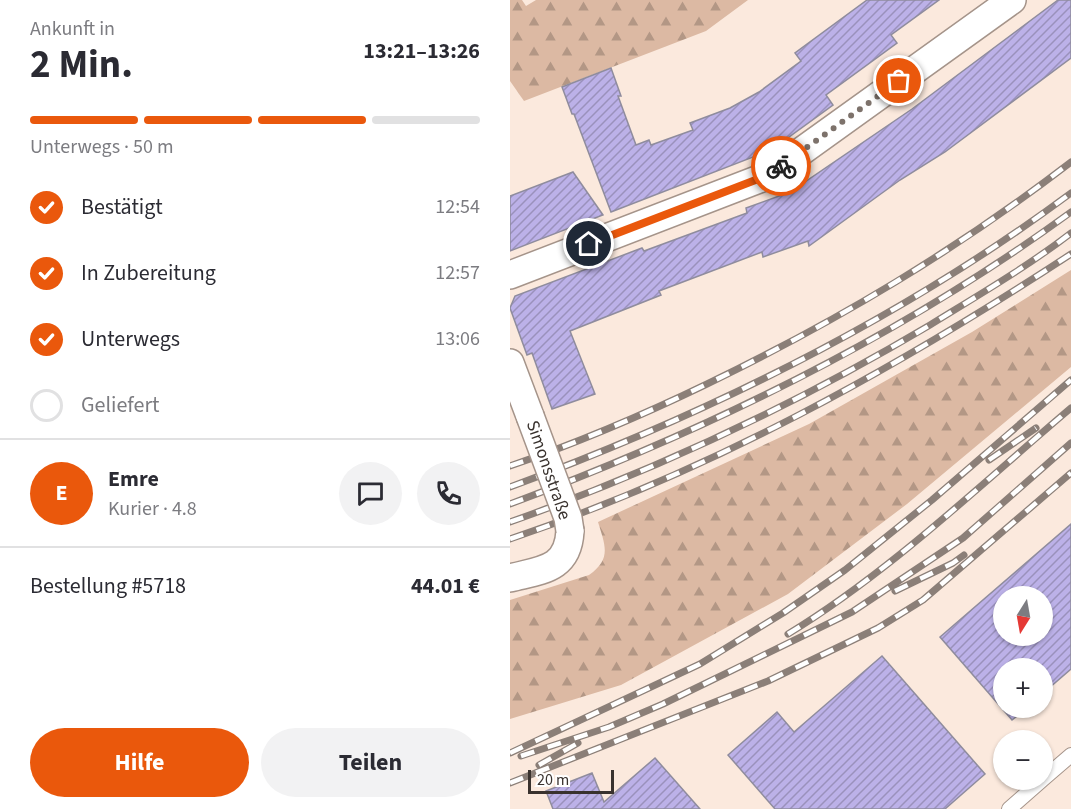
<!DOCTYPE html>
<html lang="de">
<head>
<meta charset="utf-8">
<style>
	:root { --surface:#fff; --page:#f2f2f3; --text:#2b2b33; --muted:#7c7c81; --line:#e1e1e2; --accent:#ea580c }
	body { margin:0; font-family:"Source Sans 3",sans-serif; background:var(--page); color:var(--text); height:100vh; display:flex; flex-direction:column; font-size:22px; white-space:nowrap }
	* { box-sizing:border-box; margin:0 }
	p { font-size:20px; color:var(--muted) }
	.icon { flex:none; width:33px; height:33px; fill:none; stroke:currentColor; stroke-width:2; stroke-linecap:round; stroke-linejoin:round }
	.map { position:relative; flex:1; overflow:hidden }
	.details { display:flex; flex-direction:column; background:var(--surface); width:510px }
	.details>* { flex:none }
	.needle { width:39px; rotate:191deg }
	.tools { position:absolute; left:483px; top:586px; display:grid; gap:12px }
	.tools a { display:grid; place-items:center; width:60px; height:60px; border-radius:50%; background:var(--surface); box-shadow:0 2px 4px #0004; font-size:30px }
	.scale { position:absolute; left:18px; bottom:15px; width:86px; box-sizing:border-box; padding-left:6px; border:3px solid #39322e; border-top:0; font-size:16px; line-height:21px; white-space:nowrap; color:#39322e; -webkit-text-stroke:4px #fff; paint-order:stroke }
	.pin { position:absolute; display:grid; place-items:center; width:51px; height:51px; color:#fff; margin:-26px; border:3px solid #fff; border-radius:50%; box-shadow:0 2px 6px #0007 }
	.courier { position:absolute; display:grid; place-items:center; width:60px; height:60px; margin:-30px; border:4px solid #ea580c; border-radius:50%; background:#fff; color:#222; box-shadow:0 2px 8px #0007 }
	.overview em { font-style:normal; font-weight:700 }
	.overview div { display:flex; flex-direction:column-reverse }
	.overview { display:flex; align-items:center; justify-content:space-between; height:102px; padding:0 30px }
	h1 { font-size:39px; font-weight:700; line-height:45px }
	.bar { display:grid; grid-template-columns:repeat(4,1fr); gap:9px 6px; align-content:center; height:72px; padding:0 30px }
	.bar i { height:8px; border-radius:4px; background:var(--line) }
	.bar .current { background:var(--accent) }
	.bar p { grid-column:span 4 }
	.line { display:flex; align-items:center; gap:15px; padding:0 30px; border-top:2px solid var(--line) }
	.line div { flex:1 }
	.round { display:grid; place-items:center; flex:none; width:63px; height:63px; border-radius:32px; background:var(--page) }
	ol { padding:0 30px; list-style:none }
	li { display:flex; align-items:center; gap:18px; height:66px }
	li p { margin-inline-start:auto }
	li .icon { padding:6px; border-radius:50%; background:var(--accent); color:#fff; stroke-width:4 }
	li:last-child { color:var(--muted) }
	li i { width:33px; height:33px; border:3px solid var(--line); border-radius:50% }
	.action { display:flex; gap:12px; margin-top:auto; padding:12px 30px }
	.action a { flex:1; height:69px; border-radius:36px; background:var(--accent); color:#fff; font-size:24px; font-weight:700; line-height:69px; text-align:center }
	.action a+a { background:var(--page); color:var(--text) }
	main { display:flex; flex:1; min-height:0 }
	.map>svg:first-child { display:block }
	.forest { fill:url(#forest-firs) }
	.building { fill:url(#building-hatch); stroke:#8f8c9d; stroke-width:1.5; fill-rule:evenodd }
	.lines { fill:none; stroke-linecap:round; stroke-linejoin:round }
	.lane-casing { stroke:#a5948a; stroke-width:16 }
	.street-casing { stroke:#a5948a; stroke-width:30 }
	.lane { stroke:#fff; stroke-width:14 }
	.street { stroke:#fff; stroke-width:27 }
	.rail-casing { stroke:#8b7f78; stroke-width:7 }
	.rail { stroke:#fff; stroke-width:4.5; stroke-dasharray:14; stroke-linecap:butt }
	.street-bridge-casing { stroke:#a5948a; stroke-width:30; stroke-linecap:butt }
	.street-bridge { stroke:#fff; stroke-width:27 }
	.done { stroke:#7d726b; stroke-width:6; stroke-dasharray:0 10.8 }
	.route { stroke:#ea580c; stroke-width:8 }
	.labels { text-anchor:middle; stroke-width:5; stroke-linejoin:round; paint-order:stroke }
	.street-label { font-size:18px; fill:#39322e; stroke:#fff }
</style>
</head>
<body>
<main>
<section class="details">
<div class="overview"><div><h1>2 Min.</h1><p>Ankunft in</p></div><em>13:21–13:26</em></div>
<div class="bar"><i class="current"></i><i class="current"></i><i class="current"></i><i></i><p>Unterwegs · 50 m</p></div>
<ol>
<li><svg class="icon" aria-label="check" viewBox="0 0 24 24"><path d="M5 12l5 5 9-10"/></svg>Bestätigt<p>12:54</p></li>
<li><svg class="icon" aria-label="check" viewBox="0 0 24 24"><path d="M5 12l5 5 9-10"/></svg>In Zubereitung<p>12:57</p></li>
<li><svg class="icon" aria-label="check" viewBox="0 0 24 24"><path d="M5 12l5 5 9-10"/></svg>Unterwegs<p>13:06</p></li>
<li><i></i>Geliefert</li>
</ol>
<div class="line" style="height:108px"><b class="round" style="background:var(--accent);color:#fff">E</b><div><b>Emre</b><p>Kurier · 4.8</p></div><a class="round"><svg class="icon" aria-label="chat" viewBox="0 0 24 24"><path d="M4 5h16v11H9l-5 4z"/></svg></a><a class="round"><svg class="icon" aria-label="phone" viewBox="0 0 24 24"><path d="M5 4h4l2 5-3 2q2 4 5 5l2-3 5 2v4C11 20 4 13 5 4z"/></svg></a></div>
<div class="line" style="height:78px"><div>Bestellung #5718</div><b>44.01 €</b></div>
<div class="action"><a>Hilfe</a><a>Teilen</a></div>
</section>
<div class="map">
<svg width="561" height="809" viewBox="0 0 561 809">
	<defs>
		<pattern id="forest-firs" width="22" height="20" patternUnits="userSpaceOnUse" patternTransform="scale(1.5)"><rect width="22" height="20" fill="#dcb9a3"/><path d="M5 1l3.5 6h-7zM16 11l3.5 6h-7z" fill="#b39785"/></pattern>
		<pattern id="building-hatch" width="6" height="6" patternUnits="userSpaceOnUse" patternTransform="scale(1.5)"><rect width="6" height="6" fill="#bcb1e8"/><path d="M-1 1l2-2M0 6l6-6M5 7l2-2" fill="none" stroke="#9a91bc"/></pattern>
	</defs>
	<rect width="100%" height="100%" fill="#fbe9dd"/>
	<!-- forest -->
	<path class="forest" d="M0 0H12L16 6 26 0H238L196 31 14 101 0 81Z
		M561 270V367L397 504 278 594 111 685 0 719V600L79 575C102 559 95 545 88 522L299 424 462 332Z"/>
	<!-- building -->
	<path class="building" d="M357 0H429L381 35 387 43 316 95 323 105 261 150 101 212 64 114H62L52 87 101 68 111 96H108L126 145 139 140 141 145 183 130 180 123 220 108 249 92 291 61 285 53Z
		M548 0H561V58L435 152 390 180 299 246 298 241 253 257 252 252 149 291 151 295 60 331 85 394 42 409 22 353 17 355 0 308 5 296 132 248 134 251 237 213 236 208 280 192 402 109Z
		M63 172 93 215 0 251V196Z
		M561 524V669L532 694V669H494V708H517L502 720 430 637ZM494 597H532V636H494Z
		M372 656 475 774 435 809H265L218 755 267 712 284 732Z
		M145 758 190 809H43L36 791 82 773 94 802Z"/>
	<g class="lines">
		<!-- lane casing -->
		<g class="lane-casing">
			<path id="lane" d="M532 780 561 755
				M499 809 532 780"/>
		</g>
		<!-- street casing -->
		<g class="street-casing">
			<path id="street" d="M0 275 257 176 502 0
				M0 363 20 416
				M0 578C31 570 58 570 60 531"/>
		</g>
		<!-- lane -->
		<use href="#lane" class="lane"/>
		<!-- street -->
		<use href="#street" class="street"/>
		<!-- rail casing -->
		<g class="rail-casing">
			<path id="rail" d="M479 460 526 428
				M0 466C67 443 133 415 197 384 329 320 445 251 561 162
				M0 487C198 414 391 319 561 193
				M0 504C198 430 390 337 561 212
				M0 522C146 470 287 404 420 325 467 296 517 267 561 233
				M0 539C201 471 384 370 561 254
				M385 591 443 563 454 555
				M278 634C380 572 470 485 561 408
				M0 753 190 664 273 613 335 570 422 500 561 380
				M11 756 99 727 153 704 342 612 453 538 561 443
				M29 765 68 743
				M0 783 258 681 368 628 413 600 561 473"/>
		</g>
		<!-- rail -->
		<use href="#rail" class="rail"/>
		<!-- street-bridge casing -->
		<g class="street-bridge-casing">
			<path id="street-bridge" d="M20 416 58 518 60 531"/>
		</g>
		<!-- street-bridge -->
		<use href="#street-bridge" class="street-bridge"/>
	</g>
	<g class="lines">
		<!-- done -->
		<path class="done" d="M271 166 389 81"/>
		<!-- route -->
		<path class="route" d="M79 244 256 176 271 166"/>
	</g>
	<g class="labels">
		<!-- street labels -->
		<g class="street-label">
			<text transform="translate(39 470) rotate(71)" y="6">Simonsstraße</text>
		</g>
	</g>
</svg>
<div class="tools">
<a><svg class="needle" viewBox="-14 -14 28 28"><path d="M0-13l5 13h-10z" fill="#e53935"/><path d="M0 13l5-13h-10z" fill="#7c7c81"/></svg></a>
<a>+</a>
<a>−</a>
</div>
<div class="scale">20 m</div>
<div class="pin" style="left:389px;top:81px;background:#ea580c"><svg class="icon" aria-label="bag" viewBox="0 0 24 24"><path d="M5 8h14l-1 12H6zM9 8a3 3 0 0 1 6 0"/></svg></div>
<div class="pin" style="left:79px;top:244px;background:#1f2937"><svg class="icon" aria-label="home" viewBox="0 0 24 24"><path d="M3 11l9-7 9 7M6 9v11h12V9"/></svg></div>
<div class="courier" style="left:271px;top:166px"><svg class="icon" aria-label="bike" viewBox="0 0 24 24"><circle cx="6" cy="16" r="4"/><circle cx="18" cy="16" r="4"/><path d="M6 16l4-8h5l3 8M10 8l3 8H6M13 5h3"/></svg></div>
</div>
</main>
</body>
</html>
